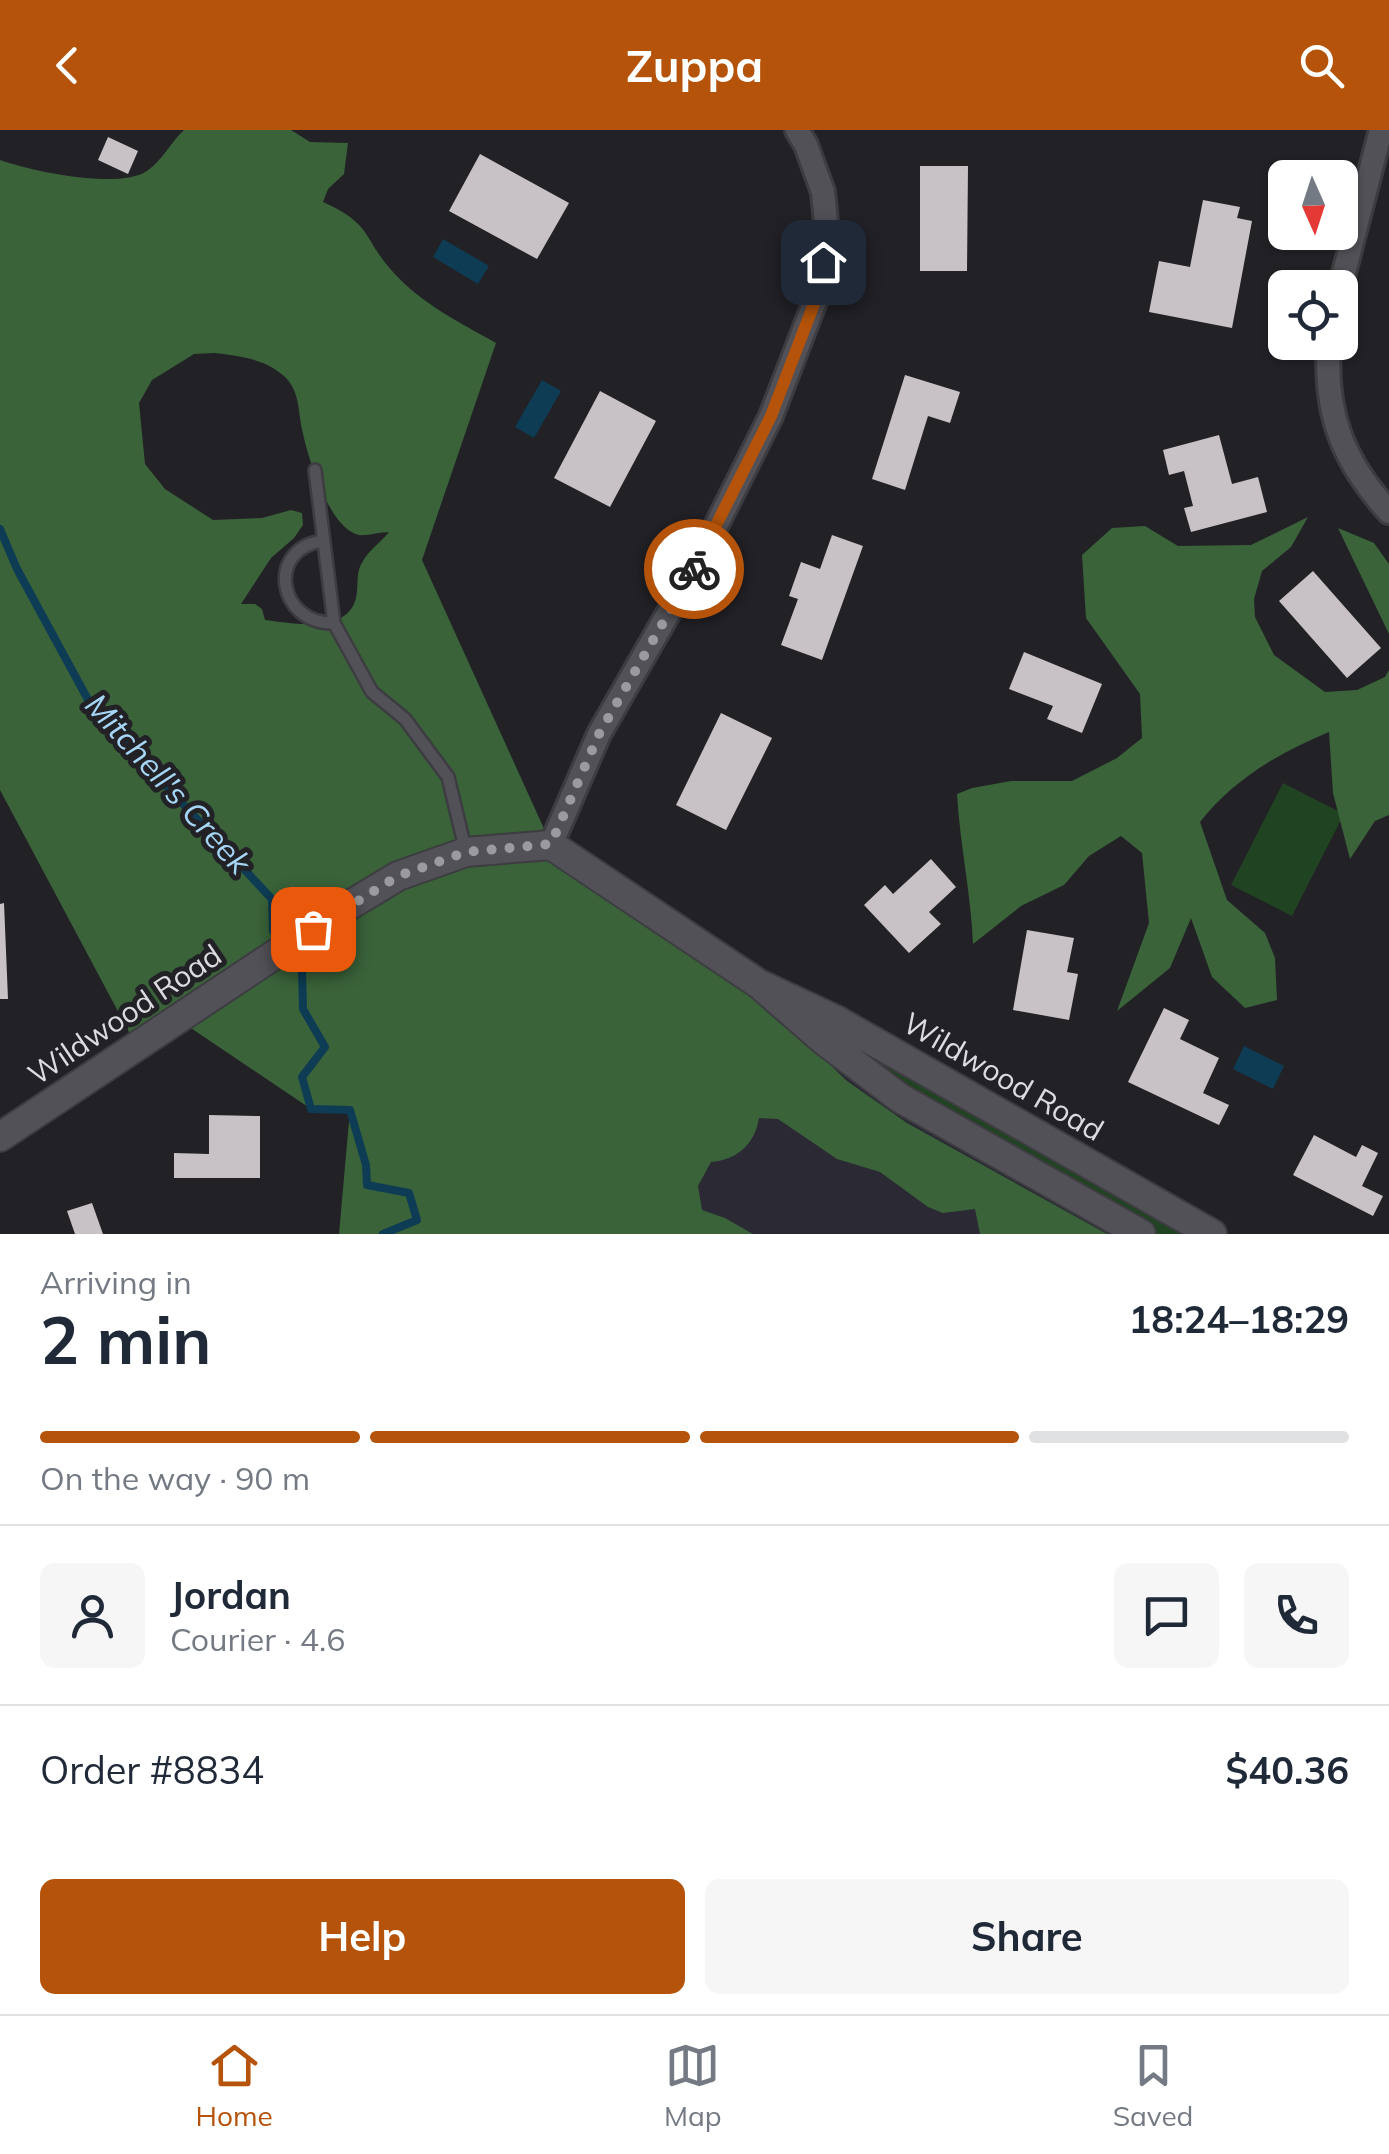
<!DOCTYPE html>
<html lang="en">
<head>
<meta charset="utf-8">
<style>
	:root { --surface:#fff; --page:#f6f6f7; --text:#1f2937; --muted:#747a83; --line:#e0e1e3; --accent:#b45309 }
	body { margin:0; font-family:Mulish,sans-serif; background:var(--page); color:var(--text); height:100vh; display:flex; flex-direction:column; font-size:38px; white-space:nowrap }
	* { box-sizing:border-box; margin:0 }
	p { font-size:32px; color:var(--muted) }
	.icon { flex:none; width:55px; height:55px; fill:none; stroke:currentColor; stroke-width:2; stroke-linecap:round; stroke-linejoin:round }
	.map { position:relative; height:1104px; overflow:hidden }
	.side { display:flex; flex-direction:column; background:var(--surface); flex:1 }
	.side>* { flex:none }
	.needle { width:65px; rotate:177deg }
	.controls { position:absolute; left:1268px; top:30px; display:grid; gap:20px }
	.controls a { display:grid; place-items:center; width:90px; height:90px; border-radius:15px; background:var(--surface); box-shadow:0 2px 8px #0004; font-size:50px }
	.pin { position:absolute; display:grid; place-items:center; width:85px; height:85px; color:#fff; margin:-42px; border-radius:20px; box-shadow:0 5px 15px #0006 }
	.courier { position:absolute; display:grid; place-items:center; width:100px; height:100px; margin:-50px; border:8px solid #b45309; border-radius:50%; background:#fff; color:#222; box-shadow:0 2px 12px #0007 }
	.summary em { font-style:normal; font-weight:700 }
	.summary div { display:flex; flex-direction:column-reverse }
	.summary { display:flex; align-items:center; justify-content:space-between; height:170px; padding:0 40px }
	h1 { font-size:65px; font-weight:700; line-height:75px }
	.bar { display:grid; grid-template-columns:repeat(4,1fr); gap:15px 10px; align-content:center; height:120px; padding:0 40px }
	.bar i { height:12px; border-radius:8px; background:var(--line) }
	.bar .selected { background:var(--accent) }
	.bar p { grid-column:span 4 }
	.line { display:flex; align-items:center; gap:25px; padding:0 40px; border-top:2px solid var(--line) }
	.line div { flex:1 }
	.round { display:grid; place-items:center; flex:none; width:105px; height:105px; border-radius:15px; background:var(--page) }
	.cta { display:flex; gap:20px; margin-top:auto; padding:20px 40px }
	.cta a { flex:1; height:115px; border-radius:15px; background:var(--accent); color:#fff; font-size:40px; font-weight:700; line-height:115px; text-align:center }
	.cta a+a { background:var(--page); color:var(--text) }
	header { display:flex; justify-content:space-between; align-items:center; height:130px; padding:0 40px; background:var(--accent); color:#fff; font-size:45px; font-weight:700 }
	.dock { display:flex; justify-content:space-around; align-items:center; height:140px; border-top:2px solid var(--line); background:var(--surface); font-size:28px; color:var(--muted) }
	.dock a { display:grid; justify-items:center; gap:5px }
	.dock .selected { color:var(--accent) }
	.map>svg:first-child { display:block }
	.built { fill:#2a2934 }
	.green { fill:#204321 }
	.forest { fill:#3a633a; fill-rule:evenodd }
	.water { fill:#0d3c54 }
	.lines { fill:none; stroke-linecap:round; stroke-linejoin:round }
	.stream { stroke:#0d3c54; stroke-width:8 }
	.building { fill:#c8c2c6 }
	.service-casing { stroke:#3d3d41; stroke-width:16 }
	.minor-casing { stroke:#3d3d41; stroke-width:28 }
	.tertiary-casing { stroke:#3d3d41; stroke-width:32 }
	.service { stroke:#525157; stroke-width:11 }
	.minor { stroke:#525157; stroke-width:22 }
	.tertiary { stroke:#525157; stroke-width:28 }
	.done { stroke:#9b9b9f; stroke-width:10; stroke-dasharray:0 18 }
	.route { stroke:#b45309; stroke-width:12 }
	.labels { text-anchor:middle; stroke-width:10; stroke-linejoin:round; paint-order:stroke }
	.street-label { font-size:30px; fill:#dcdce0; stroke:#222126 }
	.water-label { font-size:32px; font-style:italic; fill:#a6d6f5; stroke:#222126 }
</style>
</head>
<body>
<header><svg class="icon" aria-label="back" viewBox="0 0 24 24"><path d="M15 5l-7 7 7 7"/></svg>Zuppa<svg class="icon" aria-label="search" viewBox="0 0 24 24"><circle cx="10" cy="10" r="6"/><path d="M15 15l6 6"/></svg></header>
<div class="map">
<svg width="1389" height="1104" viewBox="0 0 1389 1104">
	<rect width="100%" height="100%" fill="#222126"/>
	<!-- built -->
	<path class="built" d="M759 854 1212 1104H713L662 995Z"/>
	<!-- green -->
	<path class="green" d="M1283 653 1344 684 1292 786 1231 755Z
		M836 890 1212 1104H1141L822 909Z"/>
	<!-- forest -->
	<path class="forest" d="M184 0H291L310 12 348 13 344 44 328 59 323 72C374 95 362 108 393 142 422 174 459 192 496 213L422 430 551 714 759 854 801 907 847 951 907 993 1107 1104H980L975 1079 943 1083 928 1077 880 1042 837 1029 778 989 759 988C755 1013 738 1030 711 1032L698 1056 702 1080 725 1088 753 1104H339L350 980 311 979 179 890 137 917 0 660V30C31 41 119 60 147 41 162 31 171 12 184 0ZM214 223C240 226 267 229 286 248 300 263 298 281 302 299 307 325 329 399 359 405 367 406 380 402 389 402 381 412 369 420 363 431 355 443 359 455 356 468 347 505 291 493 265 490L262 479 255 474H241L271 428 294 408 303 395 302 383 291 380 262 388 213 390 165 359 145 334 139 273 152 250 194 224Z
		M1308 387 1291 417 1262 441 1254 469 1255 487 1274 525 1325 562 1357 560 1385 547 1389 540V685L1375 691 1350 729 1333 663 1329 602C1279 623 1235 648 1200 692L1227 770 1265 803 1275 828 1277 870 1245 878 1212 847 1191 788 1170 838 1117 881 1149 793 1142 723 1121 706 1089 726 1064 755 1021 776 973 814C971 764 960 715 957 664L972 658 1011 651H1072L1117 628 1142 608 1140 564 1086 488 1082 425 1112 398 1145 396 1178 416 1251 415Z
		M1338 398 1374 413 1389 434V504Z"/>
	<!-- water -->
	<path class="water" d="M443 109 489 136 478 154 433 127Z
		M542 250 561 261 534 308 515 297Z
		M1244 916 1284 936 1273 959 1233 939Z"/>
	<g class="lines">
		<!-- stream -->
		<path class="stream" d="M0 399 17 439 92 577 272 769 273 801 302 840 303 879 325 917 302 947 311 979 350 980 366 1035 367 1055 409 1063 417 1090 383 1104"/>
	</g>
	<!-- building -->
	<path class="building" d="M108 7 138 21 128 44 98 30Z
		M480 24 569 73 537 129 449 81Z
		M920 36H968L967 141H920Z
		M1203 70 1240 77 1237 88 1252 91 1232 198 1149 182 1159 131 1190 137Z
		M905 245 960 262 950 293 928 286 905 360 872 349Z
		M600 261 656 291 610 377 554 348Z
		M1219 305 1232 354 1258 347 1267 382 1191 402 1184 378 1193 376 1184 341 1169 345 1163 320Z
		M832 405 863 416 822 530 781 515 798 469 789 466 801 432 820 439Z
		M1313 441 1381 518 1347 548 1279 471Z
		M1024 522 1102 554 1082 603 1047 589 1053 576 1009 559Z
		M721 583 772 608 726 700 676 675Z
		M931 729 956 757 929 782 941 794 909 823 864 775 885 755 893 764Z
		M4 773 8 869H0V774Z
		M1027 800 1074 808 1067 842 1078 844 1069 890 1013 880Z
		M1164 878 1189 890 1180 909 1219 928 1203 963 1229 975 1219 995 1128 952Z
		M209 985 260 986V1048H174V1023L209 1024Z
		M1314 1005 1356 1027 1362 1015 1378 1023 1362 1056 1383 1066 1373 1086 1293 1045Z
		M92 1073 103 1104H75L67 1081Z"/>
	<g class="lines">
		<!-- service casing -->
		<g class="service-casing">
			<path id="service" d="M315 340 334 493 372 562 405 589 448 647 466 722
				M323 411C266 418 277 494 334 493"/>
		</g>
		<!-- minor casing -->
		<g class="minor-casing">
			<path id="minor" d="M1340 158 1381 0
				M1329 212C1324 283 1342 330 1389 382
				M551 715 599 604 700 428 771 286 819 161 827 102 823 62 806 15 797 0"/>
		</g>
		<!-- tertiary casing -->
		<g class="tertiary-casing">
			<path id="tertiary" d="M0 1007 345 778 398 746 466 722 551 715 759 854
				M1141 1104 900 968 822 909 759 854 836 890 1212 1104"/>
		</g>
		<!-- service -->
		<use href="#service" class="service"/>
		<!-- minor -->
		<use href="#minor" class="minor"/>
		<!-- tertiary -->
		<use href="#tertiary" class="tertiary"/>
	</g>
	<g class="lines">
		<!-- done -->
		<path class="done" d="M313 799 398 746 466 722 551 714 599 604 694 439"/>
		<!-- route -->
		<path class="route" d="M694 439 771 286 819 161 823 132"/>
	</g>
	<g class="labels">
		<!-- street labels -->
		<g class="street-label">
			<text transform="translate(125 885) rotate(-34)" y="10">Wildwood Road</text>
			<text transform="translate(1003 947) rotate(30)" y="10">Wildwood Road</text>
		</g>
		<!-- water labels -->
		<g class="water-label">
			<text transform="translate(168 654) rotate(48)" y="11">Mitchell's Creek</text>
		</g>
	</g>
</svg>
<div class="controls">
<a><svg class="needle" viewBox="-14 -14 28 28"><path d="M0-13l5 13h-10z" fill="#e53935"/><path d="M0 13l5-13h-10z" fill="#747a83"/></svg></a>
<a><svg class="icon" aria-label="locate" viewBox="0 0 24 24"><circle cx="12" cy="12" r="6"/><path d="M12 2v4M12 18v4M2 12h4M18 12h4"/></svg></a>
</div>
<div class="pin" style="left:313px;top:799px;background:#ea580c"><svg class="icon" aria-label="bag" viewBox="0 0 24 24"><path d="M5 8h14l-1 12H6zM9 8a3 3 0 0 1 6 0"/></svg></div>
<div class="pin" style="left:823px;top:132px;background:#1f2937"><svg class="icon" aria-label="home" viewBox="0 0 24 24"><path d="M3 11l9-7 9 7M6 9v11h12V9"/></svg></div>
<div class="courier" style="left:694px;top:439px"><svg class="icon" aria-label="bike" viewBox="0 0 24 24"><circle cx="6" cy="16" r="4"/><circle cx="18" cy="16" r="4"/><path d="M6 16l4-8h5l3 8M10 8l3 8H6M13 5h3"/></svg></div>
</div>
<section class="side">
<div class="summary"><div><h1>2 min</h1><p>Arriving in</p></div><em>18:24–18:29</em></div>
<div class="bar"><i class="selected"></i><i class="selected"></i><i class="selected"></i><i></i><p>On the way · 90 m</p></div>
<div class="line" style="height:180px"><a class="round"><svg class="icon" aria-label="person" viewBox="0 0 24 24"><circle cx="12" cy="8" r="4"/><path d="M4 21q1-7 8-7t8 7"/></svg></a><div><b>Jordan</b><p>Courier · 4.6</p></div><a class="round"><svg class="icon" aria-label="chat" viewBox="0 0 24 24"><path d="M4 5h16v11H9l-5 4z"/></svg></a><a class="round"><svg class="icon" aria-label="phone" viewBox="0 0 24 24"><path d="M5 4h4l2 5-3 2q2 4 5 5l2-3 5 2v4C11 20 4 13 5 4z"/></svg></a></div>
<div class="line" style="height:130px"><div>Order #8834</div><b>$40.36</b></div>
<div class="cta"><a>Help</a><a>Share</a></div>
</section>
<nav class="dock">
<a class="selected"><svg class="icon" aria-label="home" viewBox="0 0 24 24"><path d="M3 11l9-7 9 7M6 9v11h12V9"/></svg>Home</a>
<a><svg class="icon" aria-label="map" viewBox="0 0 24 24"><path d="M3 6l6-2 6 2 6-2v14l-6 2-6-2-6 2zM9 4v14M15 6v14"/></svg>Map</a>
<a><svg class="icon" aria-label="saved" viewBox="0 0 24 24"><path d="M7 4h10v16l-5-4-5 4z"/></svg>Saved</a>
</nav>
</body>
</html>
